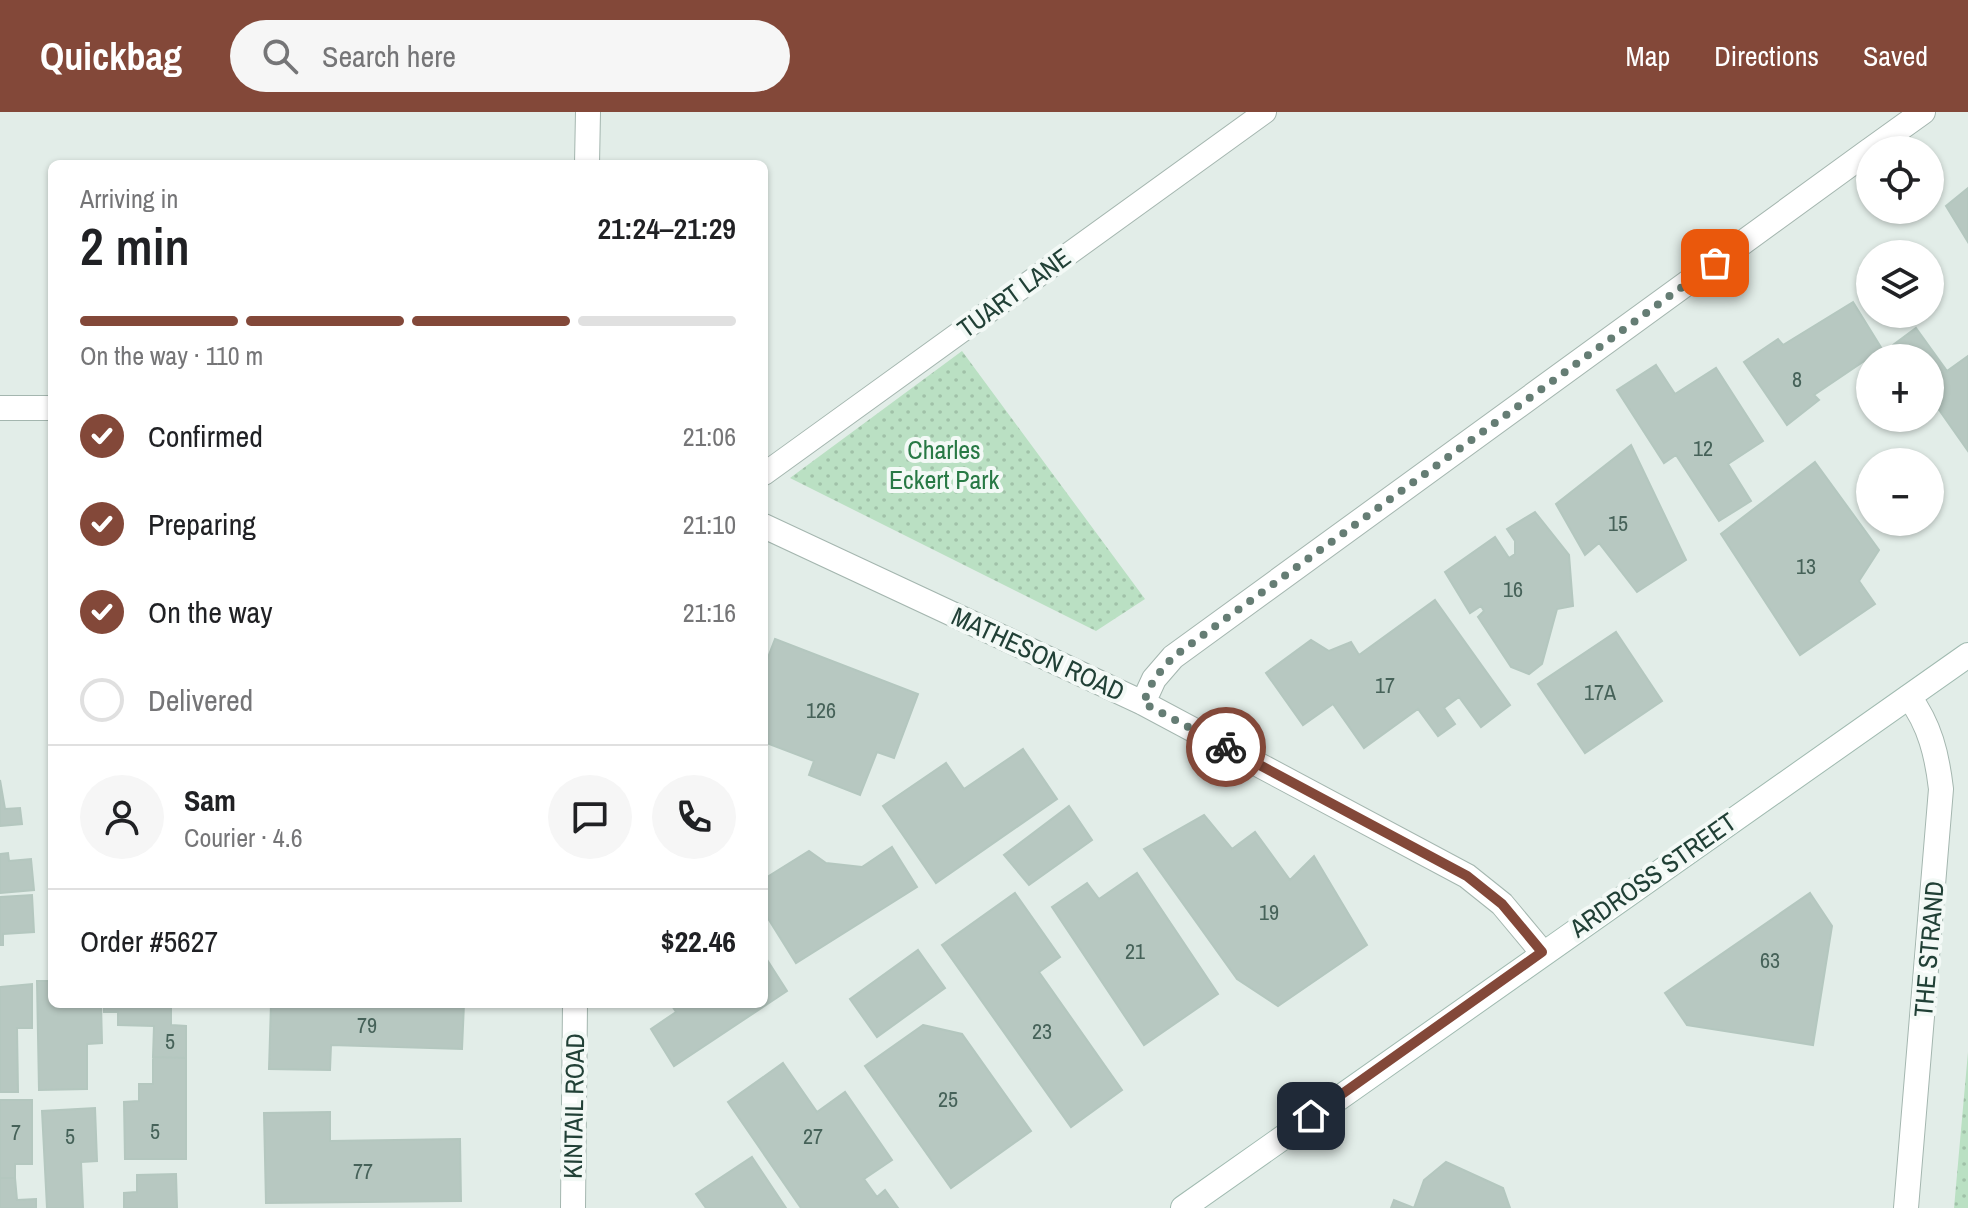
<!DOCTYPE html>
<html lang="en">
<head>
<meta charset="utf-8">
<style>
	:root { --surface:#fff; --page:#f6f6f6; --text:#202124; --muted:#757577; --line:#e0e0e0; --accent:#834839 }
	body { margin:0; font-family:"Archivo Narrow",sans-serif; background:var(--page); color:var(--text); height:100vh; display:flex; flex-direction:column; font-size:30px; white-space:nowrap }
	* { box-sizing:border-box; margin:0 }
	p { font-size:26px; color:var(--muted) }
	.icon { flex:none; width:44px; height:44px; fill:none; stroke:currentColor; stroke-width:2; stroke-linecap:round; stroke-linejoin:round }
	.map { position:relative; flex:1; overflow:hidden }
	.panel { position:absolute; left:48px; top:48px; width:720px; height:848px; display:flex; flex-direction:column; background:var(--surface); border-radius:12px; box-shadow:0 2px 6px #0004 }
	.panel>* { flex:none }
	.tools { position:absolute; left:1856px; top:24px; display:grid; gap:16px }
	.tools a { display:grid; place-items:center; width:88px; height:88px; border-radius:50%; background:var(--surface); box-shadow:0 2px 6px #0004; font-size:40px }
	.pin { position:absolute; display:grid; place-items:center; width:68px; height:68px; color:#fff; margin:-34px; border-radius:16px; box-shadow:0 4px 12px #0006 }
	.courier { position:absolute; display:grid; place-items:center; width:80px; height:80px; margin:-40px; border:6px solid #834839; border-radius:50%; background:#fff; color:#222; box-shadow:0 2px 10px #0007 }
	.summary em { font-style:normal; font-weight:600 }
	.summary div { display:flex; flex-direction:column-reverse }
	.summary { display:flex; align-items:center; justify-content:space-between; height:136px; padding:0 32px }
	h1 { font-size:52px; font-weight:600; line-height:60px }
	.bar { display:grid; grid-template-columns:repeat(4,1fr); gap:12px 8px; align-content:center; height:96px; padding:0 32px }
	.bar i { height:10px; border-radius:6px; background:var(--line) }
	.bar .on { background:var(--accent) }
	.bar p { grid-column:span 4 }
	.line { display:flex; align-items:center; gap:20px; padding:0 32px; border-top:2px solid var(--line) }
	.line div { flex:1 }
	.round { display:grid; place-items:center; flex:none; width:84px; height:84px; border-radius:42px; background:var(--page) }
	ol { padding:0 32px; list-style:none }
	li { display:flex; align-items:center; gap:24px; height:88px }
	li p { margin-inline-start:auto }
	li .icon { padding:8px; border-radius:50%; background:var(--accent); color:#fff; stroke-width:4 }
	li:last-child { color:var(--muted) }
	li i { width:44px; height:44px; border:4px solid var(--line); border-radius:50% }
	header { display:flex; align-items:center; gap:48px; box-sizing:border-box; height:112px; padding:0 40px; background:var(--accent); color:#fff }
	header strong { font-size:38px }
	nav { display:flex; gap:44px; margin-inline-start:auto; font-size:28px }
	.search { width:560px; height:72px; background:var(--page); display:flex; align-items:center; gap:20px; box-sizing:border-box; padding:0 28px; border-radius:44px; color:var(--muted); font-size:30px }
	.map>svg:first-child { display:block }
	.green { fill:url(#green-dots) }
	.building { fill:#b7c8c1; stroke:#b4c7bf; stroke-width:2 }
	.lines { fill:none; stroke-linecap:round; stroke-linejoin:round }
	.lane-casing { stroke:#a4b6af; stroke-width:24 }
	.street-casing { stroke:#a4b6af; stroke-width:26 }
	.secondary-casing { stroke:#a0bab0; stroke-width:26 }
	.lane { stroke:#fff; stroke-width:22 }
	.street { stroke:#fff; stroke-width:24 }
	.secondary { stroke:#fff; stroke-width:24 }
	.done { stroke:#657d74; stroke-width:8; stroke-dasharray:0 14.4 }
	.route { stroke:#834839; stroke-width:10 }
	.labels { text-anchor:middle; stroke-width:8; stroke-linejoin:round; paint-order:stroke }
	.number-label { font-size:22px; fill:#466259 }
	.street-label { font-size:26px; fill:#214036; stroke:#f3f9f6 }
	.park-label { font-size:26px; fill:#287945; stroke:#f3f9f6 }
</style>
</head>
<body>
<header>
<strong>Quickbag</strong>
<div class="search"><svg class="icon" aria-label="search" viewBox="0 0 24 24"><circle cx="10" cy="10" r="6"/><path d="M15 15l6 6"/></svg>Search here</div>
<nav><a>Map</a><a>Directions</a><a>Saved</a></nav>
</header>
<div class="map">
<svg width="1968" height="1096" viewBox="0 0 1968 1096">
	<defs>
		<pattern id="green-dots" width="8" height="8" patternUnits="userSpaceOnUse" patternTransform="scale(2)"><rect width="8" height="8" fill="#bae0c3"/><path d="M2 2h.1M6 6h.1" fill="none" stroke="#a0c1a8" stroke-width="1.8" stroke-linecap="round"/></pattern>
	</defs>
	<rect width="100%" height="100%" fill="#e2ede8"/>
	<!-- green -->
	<path class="green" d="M962 239 1145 487 1096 519 790 366Z
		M1968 940V1096H1954Z"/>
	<!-- building -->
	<path class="building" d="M1968 76V130L1946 94Z
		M1853 190 1882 237 1814 283 1819 288 1787 313 1744 250 1778 227 1783 233Z
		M1916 216 1947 259 1968 244V339L1930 285V246H1902L1893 233Z
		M1656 253 1675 282 1716 256 1763 329 1728 352 1751 389 1719 409 1676 343 1664 351 1617 278Z
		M1631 333 1686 448 1637 480 1599 431 1585 443 1556 392Z
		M1815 350 1879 438 1859 469 1875 492 1800 543 1721 422Z
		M1535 400 1569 443 1573 494 1557 497 1542 552 1529 562 1511 555 1478 505 1484 499 1481 494 1470 501 1445 460 1495 425 1509 446 1515 442V429L1507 417Z
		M1435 488 1510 593 1481 615 1459 585 1444 596 1455 612 1438 624 1418 597 1364 636 1333 592 1303 613 1266 561 1311 528 1329 539 1351 530 1359 543Z
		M1616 520 1662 589 1585 641 1538 572Z
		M775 527 918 582 894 646 877 640 860 683 809 663 814 649 764 630V556Z
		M1023 637 1057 687 936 771 883 694 946 651 964 677Z
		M0 668 5 697 20 696 22 712 0 714Z
		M1069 694 1092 728 1029 773 1004 743Z
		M1204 703 1232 737 1255 720 1290 768 1314 744 1367 833 1278 894 1237 867 1144 737Z
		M892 735 917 775 796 851 764 800V767L809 739 826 751 862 755Z
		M8 741 9 749 31 747 34 778 0 781V742Z
		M1137 761 1218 882 1144 933 1052 795 1087 771 1099 787Z
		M1015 781 1060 845 1039 860 1122 978 1071 1015 942 833Z
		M1810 781 1832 814 1813 933 1687 913 1665 881Z
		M32 783 34 820 3 822V833H0V785Z
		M918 838 945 876 877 925 850 887Z
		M764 843 787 879 674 954 651 917 676 900 671 892H764Z
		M37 869H52V892H101L102 931 87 932V977L39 978Z
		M32 872V916H17L18 980H0V875Z
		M104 892H171V913L186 914V946L153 945 154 914 118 913V900H104Z
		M271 892H464L462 937 331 933 330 958 269 957Z
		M923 913 962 922 1031 1019 951 1076 865 954Z
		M153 945 186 946V1047H125L124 990 139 989V972H153Z
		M783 951 817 1000 845 980 892 1048 864 1067 877 1085 885 1078 898 1096H801L728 990Z
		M0 988H32V1052H15V1066H0Z
		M95 996 97 1049 81 1050 83 1096H47L42 999Z
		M330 1000V1029L460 1027 461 1089 266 1091 264 1001Z
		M752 1045 786 1096H706L696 1082Z
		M1446 1050 1503 1076 1510 1096H1391L1394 1088 1414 1096 1424 1068Z
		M176 1062 177 1096H124V1081L137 1080V1063Z
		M0 1066H15L17 1088 36 1087V1096H0Z"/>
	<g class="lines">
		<!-- lane casing -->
		<g class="lane-casing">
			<path id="lane" d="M764 362 1265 0"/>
		</g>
		<!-- street casing -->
		<g class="street-casing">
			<path id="street" d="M1870 38 1923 0
				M587 52 588 0
				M0 296H52
				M764 414 1143 591 1467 764 1502 792 1542 840
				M1143 591 1154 567 1173 545 1870 38
				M573 1096 575 892
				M1906 1096 1941 677C1937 643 1930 613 1909 585"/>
		</g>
		<!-- secondary casing -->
		<g class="secondary-casing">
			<path id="secondary" d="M1183 1096 1968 543"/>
		</g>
		<!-- lane -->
		<use href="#lane" class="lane"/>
		<!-- street -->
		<use href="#street" class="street"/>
		<!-- secondary -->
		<use href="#secondary" class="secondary"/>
	</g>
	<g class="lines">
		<!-- done -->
		<path class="done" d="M1226 635 1143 591 1154 567 1173 545 1715 151"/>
		<!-- route -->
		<path class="route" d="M1226 635 1467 764 1502 792 1542 840 1311 1004"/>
	</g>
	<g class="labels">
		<!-- number labels -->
		<g class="number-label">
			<text x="1797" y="275">8</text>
			<text x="1703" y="344">12</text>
			<text x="1618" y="419">15</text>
			<text x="1806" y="462">13</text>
			<text x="1513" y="485">16</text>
			<text x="1385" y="581">17</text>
			<text x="1600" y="588">17A</text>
			<text x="821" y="606">126</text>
			<text x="1269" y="808">19</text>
			<text x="1135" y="847">21</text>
			<text x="1770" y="856">63</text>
			<text x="367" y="921">79</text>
			<text x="1042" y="927">23</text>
			<text x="170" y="937">5</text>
			<text x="948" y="995">25</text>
			<text x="155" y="1027">5</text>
			<text x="16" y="1028">7</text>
			<text x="70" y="1032">5</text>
			<text x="813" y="1032">27</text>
			<text x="363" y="1067">77</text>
		</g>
		<!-- street labels -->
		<g class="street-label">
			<text transform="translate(1014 181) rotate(-36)" y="9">TUART LANE</text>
			<text transform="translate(1038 542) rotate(25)" y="9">MATHESON ROAD</text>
			<text transform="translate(1653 763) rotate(-35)" y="9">ARDROSS STREET</text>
			<text transform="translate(1929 837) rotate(-85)" y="9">THE STRAND</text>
			<text transform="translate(574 994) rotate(-89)" y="9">KINTAIL ROAD</text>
		</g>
		<!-- park labels -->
		<g class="park-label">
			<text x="944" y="347">Charles<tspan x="944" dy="30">Eckert Park</tspan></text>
		</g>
	</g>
</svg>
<div class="tools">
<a><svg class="icon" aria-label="locate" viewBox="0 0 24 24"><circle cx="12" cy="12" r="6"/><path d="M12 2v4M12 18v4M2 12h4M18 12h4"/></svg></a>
<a><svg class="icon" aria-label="layers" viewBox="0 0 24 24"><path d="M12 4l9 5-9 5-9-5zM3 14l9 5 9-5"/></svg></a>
<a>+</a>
<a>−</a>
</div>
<div class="pin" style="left:1715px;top:151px;background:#ea580c"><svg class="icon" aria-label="bag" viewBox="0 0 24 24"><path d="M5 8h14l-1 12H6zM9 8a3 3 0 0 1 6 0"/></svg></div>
<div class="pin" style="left:1311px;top:1004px;background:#1f2937"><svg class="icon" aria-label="home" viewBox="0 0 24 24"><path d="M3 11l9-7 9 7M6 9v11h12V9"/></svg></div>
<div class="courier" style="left:1226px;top:635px"><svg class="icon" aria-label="bike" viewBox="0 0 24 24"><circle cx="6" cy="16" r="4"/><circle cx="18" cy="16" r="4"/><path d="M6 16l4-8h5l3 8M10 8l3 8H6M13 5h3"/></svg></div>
<section class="panel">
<div class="summary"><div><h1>2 min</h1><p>Arriving in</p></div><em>21:24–21:29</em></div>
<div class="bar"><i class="on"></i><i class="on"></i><i class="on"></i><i></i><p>On the way · 110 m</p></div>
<ol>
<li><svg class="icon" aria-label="check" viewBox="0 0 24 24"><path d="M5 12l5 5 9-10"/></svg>Confirmed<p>21:06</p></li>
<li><svg class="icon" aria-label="check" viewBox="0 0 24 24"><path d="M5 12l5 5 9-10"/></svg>Preparing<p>21:10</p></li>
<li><svg class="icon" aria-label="check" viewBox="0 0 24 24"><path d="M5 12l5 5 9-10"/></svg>On the way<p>21:16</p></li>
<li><i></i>Delivered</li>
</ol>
<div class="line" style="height:144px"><a class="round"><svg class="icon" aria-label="person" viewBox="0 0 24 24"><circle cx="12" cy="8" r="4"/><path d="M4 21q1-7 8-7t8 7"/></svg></a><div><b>Sam</b><p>Courier · 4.6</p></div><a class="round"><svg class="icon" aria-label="chat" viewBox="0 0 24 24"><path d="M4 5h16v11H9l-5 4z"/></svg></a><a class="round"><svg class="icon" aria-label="phone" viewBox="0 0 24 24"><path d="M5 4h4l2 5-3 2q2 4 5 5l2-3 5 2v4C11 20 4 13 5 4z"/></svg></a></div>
<div class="line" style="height:104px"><div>Order #5627</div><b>$22.46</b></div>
</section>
</div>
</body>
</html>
